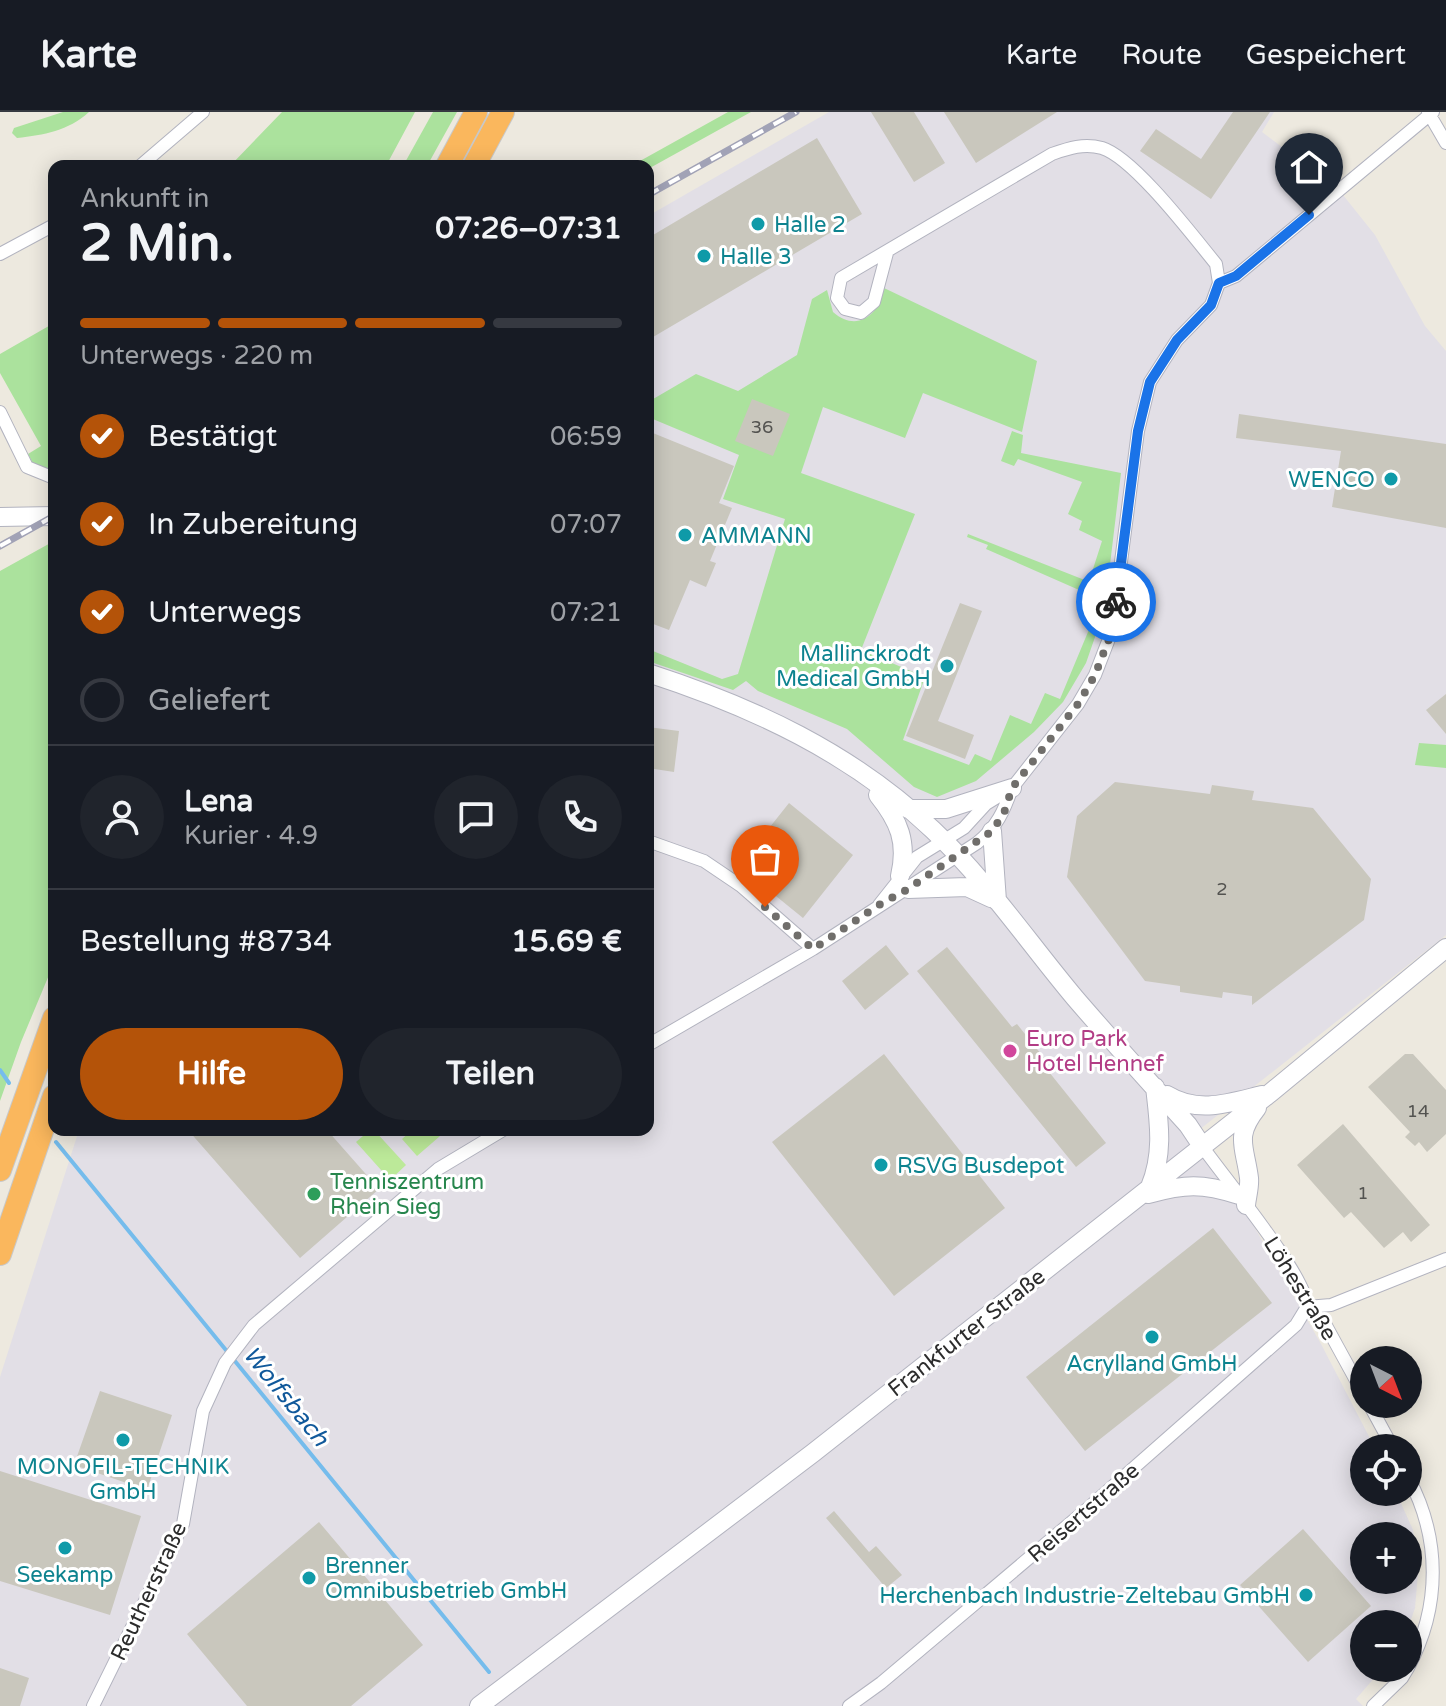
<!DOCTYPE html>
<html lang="de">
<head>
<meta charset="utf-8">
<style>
	:root { --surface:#171b24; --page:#20242c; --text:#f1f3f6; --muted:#9ea1a6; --line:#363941; --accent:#b45309 }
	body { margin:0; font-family:"Varela Round",sans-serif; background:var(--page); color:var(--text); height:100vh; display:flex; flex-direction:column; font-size:30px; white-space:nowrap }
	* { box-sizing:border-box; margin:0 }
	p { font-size:26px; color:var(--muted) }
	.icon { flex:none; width:44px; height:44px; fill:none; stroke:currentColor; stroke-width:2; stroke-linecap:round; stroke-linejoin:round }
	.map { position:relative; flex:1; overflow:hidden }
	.drawer { position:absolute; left:48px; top:48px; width:606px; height:976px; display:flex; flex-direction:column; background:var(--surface); border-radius:16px; box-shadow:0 4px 20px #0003 }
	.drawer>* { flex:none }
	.needle { width:52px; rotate:138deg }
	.buttons { position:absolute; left:1350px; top:1234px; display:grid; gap:16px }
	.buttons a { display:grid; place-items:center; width:72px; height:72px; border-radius:50%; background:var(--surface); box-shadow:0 4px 20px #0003; font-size:40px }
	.pin { position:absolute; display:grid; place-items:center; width:68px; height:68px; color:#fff; margin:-82px -34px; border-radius:50% 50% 50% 0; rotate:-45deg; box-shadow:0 0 8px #0007 }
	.pin .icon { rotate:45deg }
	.courier { position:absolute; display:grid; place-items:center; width:80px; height:80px; margin:-40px; border:6px solid #1a73e8; border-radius:50%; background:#fff; color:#222; box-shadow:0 2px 10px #0007 }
	.summary em { font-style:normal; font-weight:700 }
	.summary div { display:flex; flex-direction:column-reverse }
	.summary { display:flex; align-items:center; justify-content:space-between; height:136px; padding:0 32px }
	h1 { font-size:52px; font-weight:700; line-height:60px }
	.bar { display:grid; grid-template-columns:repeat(4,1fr); gap:12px 8px; align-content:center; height:96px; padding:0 32px }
	.bar i { height:10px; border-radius:6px; background:var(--line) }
	.bar .selected { background:var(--accent) }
	.bar p { grid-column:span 4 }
	.line { display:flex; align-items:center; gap:20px; padding:0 32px; border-top:2px solid var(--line) }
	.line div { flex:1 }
	.round { display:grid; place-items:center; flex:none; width:84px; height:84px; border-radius:42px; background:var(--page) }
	ol { padding:0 32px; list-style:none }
	li { display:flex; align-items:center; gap:24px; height:88px }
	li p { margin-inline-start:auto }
	li .icon { padding:8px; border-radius:50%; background:var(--accent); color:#fff; stroke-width:4 }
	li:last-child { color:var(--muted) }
	li i { width:44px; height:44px; border:4px solid var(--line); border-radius:50% }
	.cta { display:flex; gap:16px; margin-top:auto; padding:16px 32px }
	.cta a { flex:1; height:92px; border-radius:48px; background:var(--accent); color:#fff; font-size:32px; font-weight:700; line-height:92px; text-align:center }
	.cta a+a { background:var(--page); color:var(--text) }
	header { display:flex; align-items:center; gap:48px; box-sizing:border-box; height:112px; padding:0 40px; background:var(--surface); border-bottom:2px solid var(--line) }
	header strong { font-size:38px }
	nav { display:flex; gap:44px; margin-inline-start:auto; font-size:28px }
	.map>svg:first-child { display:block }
	.industrial { fill:#e2dfe6; fill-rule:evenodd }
	.green { fill:#abe29d }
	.pitch { fill:#bce999 }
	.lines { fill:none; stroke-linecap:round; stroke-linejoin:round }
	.stream { stroke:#75bcec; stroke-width:4 }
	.building { fill:#c9c7bd }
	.street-casing { stroke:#b2b3bf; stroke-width:14 }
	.secondary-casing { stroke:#b2b3bf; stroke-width:20 }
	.highway-casing { stroke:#c8c8c8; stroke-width:24 }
	.street { stroke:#fff; stroke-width:12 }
	.secondary { stroke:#fff; stroke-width:18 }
	.highway { stroke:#fab75d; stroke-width:22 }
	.rail-casing { stroke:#a1a2b6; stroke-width:7 }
	.rail { stroke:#fff; stroke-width:4; stroke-dasharray:12; stroke-linecap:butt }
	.done { stroke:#706e6b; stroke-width:8; stroke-dasharray:0 14.4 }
	.route { stroke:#1a73e8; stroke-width:10 }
	.culture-dot { fill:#0f9aa8; stroke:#fff; stroke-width:3 }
	.hotel-dot { fill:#d1479c; stroke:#fff; stroke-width:3 }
	.leisure-dot { fill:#2e9e5b; stroke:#fff; stroke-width:3 }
	.labels { text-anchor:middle; stroke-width:6; stroke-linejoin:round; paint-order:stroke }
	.number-label { font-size:18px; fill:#535350 }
	.culture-label { font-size:22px; fill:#0d838f; stroke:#fff; text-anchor:start }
	.hotel-label { font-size:22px; fill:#b23c85; stroke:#fff; text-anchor:start }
	.leisure-label { font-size:22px; fill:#27864d; stroke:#fff; text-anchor:start }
	.street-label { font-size:22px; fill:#2c2c2c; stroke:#fff }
	.water-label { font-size:24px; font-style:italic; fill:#11599b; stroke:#fff }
</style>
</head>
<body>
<header>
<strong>Karte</strong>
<nav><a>Karte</a><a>Route</a><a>Gespeichert</a></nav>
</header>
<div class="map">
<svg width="1446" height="1594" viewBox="0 0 1446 1594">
	<rect width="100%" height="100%" fill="#ede9df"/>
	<!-- industrial -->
	<path class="industrial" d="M829 0H1274L1262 20 1339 78 1375 123 1425 214 1446 239V823L1199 1018 1321 1232 1375 1336H1364V1380H1396L1413 1418 1419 1449 1415 1496 1408 1516V1512H1364V1556H1383L1356 1587 1363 1594H0V1265L79 1018H648V104ZM1364 1424H1408V1468H1364Z"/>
	<!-- green -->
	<path class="green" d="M63 0H89C68 19 44 23 17 26L12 21 14 16Z
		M282 0H415L386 54H230Z
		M433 0H457L427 54H403Z
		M728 0H751L648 57V54H631Z
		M884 176 1037 249 1022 320 923 281 905 326 823 295 801 361 915 402 861 538 925 565 903 628 969 653 975 642 991 649 1010 603 1031 612 1045 581 1060 587 1093 508 1090 499 1095 497 1103 502 1086 551 1063 590 1034 620 976 669 937 685 914 675 847 617 758 579 746 569 733 578 648 549V537L722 567 738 562 785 407 723 387 739 343 648 305V290L696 262 738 279 797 243 812 187 827 178 833 200C857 221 879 203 884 176Z
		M54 211V360L34 354 28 342 41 334 0 261V242Z
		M1012 319 1023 323 1021 341 1121 361 1109 461 1093 457 1102 429 1079 418 1082 409 1068 402 1082 370 1018 347 1014 354 1001 349Z
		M968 422 1105 476 1108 482 1104 487 1095 485 986 437 988 433 967 425Z
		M54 429V851L21 930 0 989V459Z
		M1419 631 1446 633V656L1415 653Z"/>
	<!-- pitch -->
	<path class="pitch" d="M370 1018H374L406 1053 390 1068 356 1030Z
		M412 1018H447L417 1044 402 1027Z"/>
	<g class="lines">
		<!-- stream -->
		<path class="stream" d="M0 958 9 971
			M56 1030 489 1560"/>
	</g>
	<!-- building -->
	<path class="building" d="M871 0H914L945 51 914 70Z
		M944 0H1057L976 51Z
		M1233 0H1270L1211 87 1140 39 1156 17 1201 47Z
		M817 26 862 102 648 228V126Z
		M752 287 790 302 773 344 735 329Z
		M1239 302 1446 332V416L1332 395 1341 339 1236 326Z
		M648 319 734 354 719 391 732 396 710 449 716 451 706 475 690 468 669 518 648 510Z
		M960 491 982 499 938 609 974 623 965 647 906 624Z
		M1446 582V622L1426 598Z
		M648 615 679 619 674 660 648 656Z
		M1115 670 1210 682 1212 673 1254 679 1252 688 1313 696 1371 767 1364 808 1252 893V884L1223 880 1222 886 1180 880V874L1145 869 1067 765 1077 704Z
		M789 691 853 743 803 806 739 754Z
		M886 833 909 862 865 898 842 869Z
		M947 835 1012 915 1017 912 1045 947 1041 950 1106 1031 1076 1055 917 859Z
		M884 942 1005 1096 894 1184 772 1030Z
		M1405 942H1413L1446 978V1022L1427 1040 1419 1030 1415 1034 1405 1025 1410 1020 1368 975Z
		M1343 1012 1430 1113 1411 1130 1403 1120 1384 1136 1351 1100 1344 1106 1297 1053Z
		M188 1018H327L379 1077 300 1146Z
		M1213 1116 1272 1191 1085 1339 1026 1265Z
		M100 1279 172 1303 147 1378 74 1353Z
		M0 1359 141 1404 110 1503 0 1469Z
		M834 1399 869 1440 876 1434 902 1463 886 1476 826 1406Z
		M319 1410 423 1533 351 1594H247L187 1522Z
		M1303 1417 1371 1494 1308 1550 1240 1473Z
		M0 1556 29 1566 20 1594H0Z"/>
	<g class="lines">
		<!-- street casing -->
		<g class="street-casing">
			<path id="street" d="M1428 0 1446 31
				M140 54 203 0
				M0 142 54 113
				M1219 171 1236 164 1433 0
				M0 300 27 355 54 366
				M648 729 704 749 741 774 813 837
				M879 793 917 745 964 716 986 692 1012 676 1078 592 1095 563 1112 519 1138 319 1150 270 1177 228 1211 193 1219 171 1216 152C1193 124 1134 46 1102 36 1084 31 1069 36 1052 42L841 166 837 186 845 197 861 201 874 190 887 141
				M648 933 813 837 977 731C997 715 1004 699 1012 676
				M1202 1034C1222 1063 1310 1168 1307 1195L1324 1210 1364 1283
				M1369 1292 1393 1336
				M1408 1365C1441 1426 1441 1495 1408 1556
				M93 1594 183 1412 203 1299 225 1251 254 1213 438 1057 503 1018
				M849 1594 881 1571 1087 1397 1296 1213 1307 1195 1331 1193 1446 1147
				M1373 1594 1402 1566 1408 1556"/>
		</g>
		<!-- secondary casing -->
		<g class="secondary-casing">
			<path id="secondary" d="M0 405 54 404
				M648 561C753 595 852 641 933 718 987 769 1028 830 1075 886 1112 929 1150 971 1188 1013L1202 1034
				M878 683C899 709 908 730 900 764
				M908 697H946L1012 676
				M992 719 997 789
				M908 777 967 775 991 786
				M1167 983C1198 1002 1229 991 1262 983
				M1150 1075C1164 1041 1159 1010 1155 975
				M1148 1082C1185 1072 1202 1071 1239 1083
				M1246 1093C1247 1084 1250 1074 1249 1066 1245 1034 1234 1025 1257 996
				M479 1594 813 1341 1269 982 1446 836"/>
		</g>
		<!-- highway casing -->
		<g class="highway-casing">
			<path id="highway" d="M447 54 476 0
				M474 54 503 0
				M0 1058 54 906
				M0 1142 54 984"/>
		</g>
		<!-- street -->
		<use href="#street" class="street"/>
		<!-- secondary -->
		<use href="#secondary" class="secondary"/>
		<!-- highway -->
		<use href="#highway" class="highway"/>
		<!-- rail casing -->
		<g class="rail-casing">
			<path id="rail" d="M648 83 796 0
				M0 434 54 404"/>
		</g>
		<!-- rail -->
		<use href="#rail" class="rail"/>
	</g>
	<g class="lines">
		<!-- done -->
		<path class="done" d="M765 795 813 837 879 793 908 777 992 719 1004 701 1012 676 1078 592 1095 563 1112 519 1116 490"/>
		<!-- route -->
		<path class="route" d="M1116 490 1138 319 1150 270 1177 228 1211 193 1219 171 1236 164 1309 103"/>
	</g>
	<!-- markers -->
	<g class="culture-dot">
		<circle cx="758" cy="112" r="8"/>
		<circle cx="704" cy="144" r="8"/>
		<circle cx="1391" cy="367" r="8"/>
		<circle cx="685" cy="423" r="8"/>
		<circle cx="947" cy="554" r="8"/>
		<circle cx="881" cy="1053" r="8"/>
		<circle cx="1152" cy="1225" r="8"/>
		<circle cx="123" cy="1328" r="8"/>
		<circle cx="65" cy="1436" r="8"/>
		<circle cx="309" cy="1466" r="8"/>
		<circle cx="1306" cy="1483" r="8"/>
	</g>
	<circle class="hotel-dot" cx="1010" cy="939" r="8"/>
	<circle class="leisure-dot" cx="314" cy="1082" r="8"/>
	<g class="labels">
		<!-- number labels -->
		<g class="number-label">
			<text x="762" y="321">36</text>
			<text x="1222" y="783">2</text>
			<text x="1418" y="1005">14</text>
			<text x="1363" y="1087">1</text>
		</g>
		<!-- culture labels -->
		<g class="culture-label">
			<text x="774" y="120">Halle 2</text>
			<text x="720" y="152">Halle 3</text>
			<text x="1375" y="375" text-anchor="end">WENCO</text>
			<text x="701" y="431">AMMANN</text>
			<text x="931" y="549" text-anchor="end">Mallinckrodt<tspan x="931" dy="25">Medical GmbH</tspan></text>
			<text x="897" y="1061">RSVG Busdepot</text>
			<text x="1152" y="1259" text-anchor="middle">Acrylland GmbH</text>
			<text x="123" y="1362" text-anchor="middle">MONOFIL-TECHNIK<tspan x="123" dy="25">GmbH</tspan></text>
			<text x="325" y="1461">Brenner<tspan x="325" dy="25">Omnibusbetrieb GmbH</tspan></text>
			<text x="65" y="1470" text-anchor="middle">Seekamp</text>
			<text x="1290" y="1491" text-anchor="end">Herchenbach Industrie-Zeltebau GmbH</text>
		</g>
		<!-- hotel labels -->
		<g class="hotel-label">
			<text x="1026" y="934">Euro Park<tspan x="1026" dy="25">Hotel Hennef</tspan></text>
		</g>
		<!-- leisure labels -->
		<g class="leisure-label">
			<text x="330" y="1077">Tenniszentrum<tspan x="330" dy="25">Rhein Sieg</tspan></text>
		</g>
		<!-- street labels -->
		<g class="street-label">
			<text transform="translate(1301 1176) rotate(58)" y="8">Löhestraße</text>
			<text transform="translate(966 1220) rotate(-38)" y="8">Frankfurter Straße</text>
			<text transform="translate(1083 1400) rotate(-41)" y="8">Reisertstraße</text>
			<text transform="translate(148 1479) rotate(-65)" y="8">Reutherstraße</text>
		</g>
		<!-- water labels -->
		<g class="water-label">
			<text transform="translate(286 1284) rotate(51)" y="8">Wolfsbach</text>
		</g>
	</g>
</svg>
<div class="buttons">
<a><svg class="needle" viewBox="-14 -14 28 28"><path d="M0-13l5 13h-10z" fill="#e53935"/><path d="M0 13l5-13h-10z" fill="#9ea1a6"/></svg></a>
<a><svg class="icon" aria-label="locate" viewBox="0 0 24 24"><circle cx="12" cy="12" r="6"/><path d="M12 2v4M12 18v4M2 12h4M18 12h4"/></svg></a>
<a>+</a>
<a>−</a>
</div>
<div class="pin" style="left:765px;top:795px;background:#ea580c"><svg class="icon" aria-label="bag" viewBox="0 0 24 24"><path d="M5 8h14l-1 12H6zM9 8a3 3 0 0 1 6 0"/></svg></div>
<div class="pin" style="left:1309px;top:103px;background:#1f2937"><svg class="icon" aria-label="home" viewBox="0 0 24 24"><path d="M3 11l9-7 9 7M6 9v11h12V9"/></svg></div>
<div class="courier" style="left:1116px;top:490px"><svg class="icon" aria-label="bike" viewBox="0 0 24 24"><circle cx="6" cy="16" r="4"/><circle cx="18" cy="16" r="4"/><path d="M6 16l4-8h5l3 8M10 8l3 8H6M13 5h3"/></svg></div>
<section class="drawer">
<div class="summary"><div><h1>2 Min.</h1><p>Ankunft in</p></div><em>07:26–07:31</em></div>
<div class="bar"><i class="selected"></i><i class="selected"></i><i class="selected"></i><i></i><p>Unterwegs · 220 m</p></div>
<ol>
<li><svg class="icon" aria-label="check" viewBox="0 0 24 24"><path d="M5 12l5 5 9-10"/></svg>Bestätigt<p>06:59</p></li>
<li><svg class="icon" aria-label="check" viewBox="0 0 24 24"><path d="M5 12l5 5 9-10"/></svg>In Zubereitung<p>07:07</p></li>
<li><svg class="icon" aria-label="check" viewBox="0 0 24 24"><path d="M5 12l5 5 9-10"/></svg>Unterwegs<p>07:21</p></li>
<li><i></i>Geliefert</li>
</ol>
<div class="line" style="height:144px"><a class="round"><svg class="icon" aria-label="person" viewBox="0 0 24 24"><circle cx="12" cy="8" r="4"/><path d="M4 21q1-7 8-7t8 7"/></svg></a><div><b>Lena</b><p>Kurier · 4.9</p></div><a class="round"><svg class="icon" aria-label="chat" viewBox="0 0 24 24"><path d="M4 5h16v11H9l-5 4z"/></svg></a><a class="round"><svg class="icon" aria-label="phone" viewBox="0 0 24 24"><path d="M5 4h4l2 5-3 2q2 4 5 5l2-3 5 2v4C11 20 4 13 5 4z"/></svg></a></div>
<div class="line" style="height:104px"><div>Bestellung #8734</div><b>15.69 €</b></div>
<div class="cta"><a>Hilfe</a><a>Teilen</a></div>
</section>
</div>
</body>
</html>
